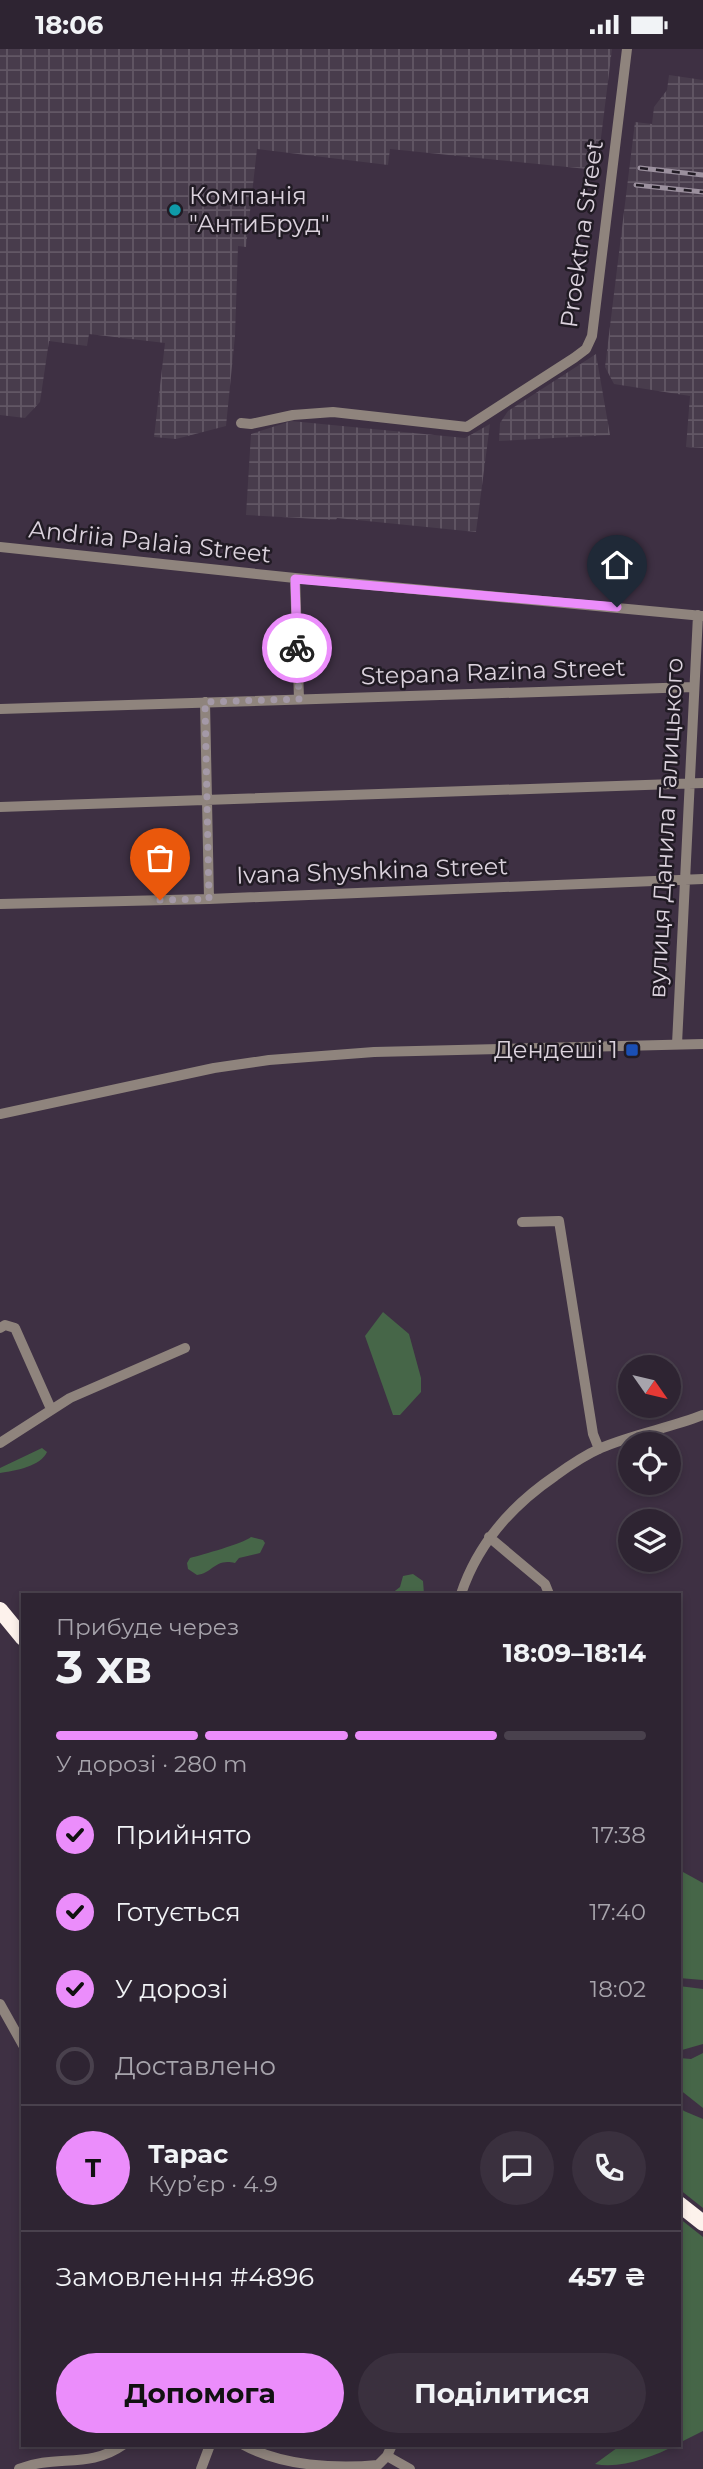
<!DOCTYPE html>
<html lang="uk">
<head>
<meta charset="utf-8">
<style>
	:root { --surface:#2e2432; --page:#3a303e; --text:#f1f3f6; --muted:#a7a4ac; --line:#49414d; --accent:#eb8dfb }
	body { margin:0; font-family:Montserrat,sans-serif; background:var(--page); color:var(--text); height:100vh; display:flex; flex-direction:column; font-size:26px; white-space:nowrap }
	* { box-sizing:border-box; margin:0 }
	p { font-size:23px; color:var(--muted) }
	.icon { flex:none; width:38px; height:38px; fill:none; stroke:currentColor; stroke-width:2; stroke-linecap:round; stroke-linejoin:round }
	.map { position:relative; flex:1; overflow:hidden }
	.sheet { position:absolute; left:21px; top:1544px; width:660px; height:854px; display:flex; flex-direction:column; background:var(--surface); border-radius:0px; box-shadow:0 4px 10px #0003,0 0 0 2px var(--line) }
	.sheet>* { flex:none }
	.needle { width:46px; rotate:124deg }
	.controls { position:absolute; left:618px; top:1306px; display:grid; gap:14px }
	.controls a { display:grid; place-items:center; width:63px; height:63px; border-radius:50%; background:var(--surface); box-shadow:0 4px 10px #0003,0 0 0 2px var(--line); font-size:35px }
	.pin { position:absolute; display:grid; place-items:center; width:60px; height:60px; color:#fff; margin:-72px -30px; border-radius:50% 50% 50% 0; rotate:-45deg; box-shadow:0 0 7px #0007 }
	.pin .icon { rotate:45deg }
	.courier { position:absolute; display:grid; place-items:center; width:70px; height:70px; margin:-35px; border:5px solid #eb8dfb; border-radius:50%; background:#fff; color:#222; box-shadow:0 2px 9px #0007 }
	.headline em { font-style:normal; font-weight:700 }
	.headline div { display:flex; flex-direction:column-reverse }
	.headline { display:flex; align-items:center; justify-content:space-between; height:119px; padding:0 35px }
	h1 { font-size:46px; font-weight:700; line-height:52px }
	.bar { display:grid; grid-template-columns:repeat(4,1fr); gap:10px 7px; align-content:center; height:84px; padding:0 35px }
	.bar i { height:9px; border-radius:5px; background:var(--line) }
	.bar .active { background:var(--accent) }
	.bar p { grid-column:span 4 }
	.line { display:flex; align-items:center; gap:18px; padding:0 35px; border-top:2px solid var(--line) }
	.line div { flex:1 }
	.round { display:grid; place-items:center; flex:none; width:74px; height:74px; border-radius:37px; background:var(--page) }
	ol { padding:0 35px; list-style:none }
	li { display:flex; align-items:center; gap:21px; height:77px }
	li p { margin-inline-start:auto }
	li .icon { padding:7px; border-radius:50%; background:var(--accent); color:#111; stroke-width:4 }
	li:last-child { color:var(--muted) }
	li i { width:38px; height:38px; border:4px solid var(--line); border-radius:50% }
	.cta { display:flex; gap:14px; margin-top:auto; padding:14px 35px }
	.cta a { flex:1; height:80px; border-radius:42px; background:var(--accent); color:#111; font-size:28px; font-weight:700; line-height:80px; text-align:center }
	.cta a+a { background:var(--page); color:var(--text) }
	.status { display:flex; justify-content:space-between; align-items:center; height:49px; padding:0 35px; background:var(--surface); direction:ltr }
	.status svg { height:19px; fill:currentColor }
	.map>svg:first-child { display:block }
	.industrial { fill:url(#industrial-grid) }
	.green { fill:#466648 }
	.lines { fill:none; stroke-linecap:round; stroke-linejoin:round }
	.minor { stroke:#8f847d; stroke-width:10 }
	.highway { stroke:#fdf2ec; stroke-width:16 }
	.rail-casing { stroke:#9b909e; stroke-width:5 }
	.rail { stroke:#211b24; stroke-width:2.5; stroke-dasharray:8; stroke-linecap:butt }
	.done { stroke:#a499a7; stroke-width:7; stroke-dasharray:0 12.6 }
	.route { stroke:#eb8dfb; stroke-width:9 }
	.culture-dot { fill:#0f9aa8; stroke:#211b24; stroke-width:2.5 }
	.transit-dot { fill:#1a4fb4; stroke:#211b24; stroke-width:2.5 }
	.labels { text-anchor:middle; stroke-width:5; stroke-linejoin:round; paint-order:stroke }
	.poi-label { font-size:24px; fill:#dbd2dd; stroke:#211b24; text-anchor:start }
	.street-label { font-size:24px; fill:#dbd2dd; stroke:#211b24 }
</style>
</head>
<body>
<div class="status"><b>18:06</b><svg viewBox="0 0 49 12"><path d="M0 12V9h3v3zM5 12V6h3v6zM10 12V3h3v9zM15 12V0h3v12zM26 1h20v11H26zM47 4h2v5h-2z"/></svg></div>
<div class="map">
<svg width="703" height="2420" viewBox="0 0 703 2420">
	<defs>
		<pattern id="industrial-grid" width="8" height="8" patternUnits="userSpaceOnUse" patternTransform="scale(1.75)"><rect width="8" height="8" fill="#483c4c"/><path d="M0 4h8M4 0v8" fill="none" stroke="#625765"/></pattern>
	</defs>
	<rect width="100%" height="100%" fill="#3e3043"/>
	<!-- industrial -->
	<path class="industrial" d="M0 0H612L597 121 390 100 388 116 257 100 246 198 238 197 235 287 226 377 176 390 154 388 165 294 89 285 87 297 49 292 40 353 25 369 0 366Z
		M669 26 703 31V399L686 398 690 347 614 335 605 318 635 73 652 75 654 58 667 41Z
		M596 305 610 386 499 392 500 374 508 362Z
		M291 372 465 389 490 375 476 483 337 469 336 471 246 466 251 385Z"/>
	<!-- green -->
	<path class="green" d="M383 1263 409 1285 421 1329V1343L400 1366H393L365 1287Z
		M42 1399 47 1403C41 1417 15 1422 0 1424V1419Z
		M251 1488 263 1491 265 1494 260 1504 239 1509 235 1514C215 1509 213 1524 197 1526L188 1520 187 1514 190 1509C202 1506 244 1494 251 1488Z
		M413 1525 423 1532 424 1545H391L400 1538 403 1527Z
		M683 1823 703 1834V1931L679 1929V1824Z
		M679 1937 703 1940V1995L682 2001 679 2000Z
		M703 2004V2059L679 2040V2009L691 2010Z
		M679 2057 684 2062 703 2070V2159L679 2140Z
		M679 2169 703 2188V2382L679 2394 681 2292Z
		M621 2396H676C653 2408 621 2420 595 2415Z"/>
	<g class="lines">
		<!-- minor -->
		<path class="minor" d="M241 374 251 375 293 366 333 363 467 378 574 309 586 300 592 287 627 0
			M0 498 295 529 703 567
			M295 529 299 650
			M205 653 209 850
			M0 660 694 638
			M0 758 703 734
			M0 855 209 850 703 830
			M677 995 698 566
			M0 1065 214 1019 269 1011 374 1003 703 995
			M522 1173 559 1172 593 1385 599 1400
			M0 1279 5 1276 15 1279 51 1360
			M0 1394 70 1349 185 1299
			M489 1488 545 1535 549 1545
			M461 1545C478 1494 511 1457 555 1427 570 1416 585 1406 601 1399 634 1385 670 1379 703 1366
			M0 1955 23 1996
			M244 2396C282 2417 336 2420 378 2416L387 2407 392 2396
			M387 2407 410 2420
			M19 2420C56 2405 89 2420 123 2396
			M201 2420 210 2396"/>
		<!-- highway -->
		<path class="highway" d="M0 1561 23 1589
			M679 2155 703 2174"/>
		<!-- rail casing -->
		<g class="rail-casing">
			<path id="rail" d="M640 119 703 126
				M636 136 703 143"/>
		</g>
		<!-- rail -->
		<use href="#rail" class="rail"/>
	</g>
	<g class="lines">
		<!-- done -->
		<path class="done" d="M160 851 209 850 205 653 299 650 297 599"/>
		<!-- route -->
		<path class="route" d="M297 599 295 530 617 558"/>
	</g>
	<!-- markers -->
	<circle class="culture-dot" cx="175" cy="161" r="7"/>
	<rect class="transit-dot" x="625" y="994" width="14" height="14" rx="3.5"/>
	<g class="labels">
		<!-- poi labels -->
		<g class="poi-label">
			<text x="189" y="155">Компанія<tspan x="189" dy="28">"АнтиБруд"</tspan></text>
			<text x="618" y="1009" text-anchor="end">Дендеші 1</text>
		</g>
		<!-- street labels -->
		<g class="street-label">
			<text transform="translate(582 185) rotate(-82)" y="8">Proektna Street</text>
			<text transform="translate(150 493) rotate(6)" y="8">Andriia Palaia Street</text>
			<text transform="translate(493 623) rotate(-2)" y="8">Stepana Razina Street</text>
			<text transform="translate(666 779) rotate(-87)" y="8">вулиця Данила Галицького</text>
			<text transform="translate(372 822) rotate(-2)" y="8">Ivana Shyshkina Street</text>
		</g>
	</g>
</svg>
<div class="controls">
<a><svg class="needle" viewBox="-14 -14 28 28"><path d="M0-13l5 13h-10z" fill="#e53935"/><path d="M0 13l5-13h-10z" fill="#a7a4ac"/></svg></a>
<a><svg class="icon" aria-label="locate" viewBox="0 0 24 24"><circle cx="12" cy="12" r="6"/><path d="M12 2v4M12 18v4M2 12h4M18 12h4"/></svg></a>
<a><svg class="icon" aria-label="layers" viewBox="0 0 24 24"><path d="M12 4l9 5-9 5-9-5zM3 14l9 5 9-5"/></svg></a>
</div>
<div class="pin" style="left:160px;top:851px;background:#ea580c"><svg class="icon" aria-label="bag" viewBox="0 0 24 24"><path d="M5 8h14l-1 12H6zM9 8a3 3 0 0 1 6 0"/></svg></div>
<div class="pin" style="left:617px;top:558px;background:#1f2937"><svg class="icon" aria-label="home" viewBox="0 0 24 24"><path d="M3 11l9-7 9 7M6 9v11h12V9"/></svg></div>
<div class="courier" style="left:297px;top:599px"><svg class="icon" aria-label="bike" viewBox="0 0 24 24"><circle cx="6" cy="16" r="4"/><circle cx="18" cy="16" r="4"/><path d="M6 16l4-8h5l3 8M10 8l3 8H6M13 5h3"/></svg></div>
<section class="sheet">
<div class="headline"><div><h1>3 хв</h1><p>Прибуде через</p></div><em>18:09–18:14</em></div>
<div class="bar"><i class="active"></i><i class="active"></i><i class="active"></i><i></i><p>У дорозі · 280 m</p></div>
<ol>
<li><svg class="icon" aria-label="check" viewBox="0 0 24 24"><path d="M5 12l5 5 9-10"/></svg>Прийнято<p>17:38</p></li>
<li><svg class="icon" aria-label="check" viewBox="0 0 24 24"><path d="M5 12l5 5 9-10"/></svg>Готується<p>17:40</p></li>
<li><svg class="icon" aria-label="check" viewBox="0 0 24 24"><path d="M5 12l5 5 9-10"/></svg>У дорозі<p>18:02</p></li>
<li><i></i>Доставлено</li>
</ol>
<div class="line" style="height:126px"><b class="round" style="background:var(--accent);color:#111">Т</b><div><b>Тарас</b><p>Кур’єр · 4.9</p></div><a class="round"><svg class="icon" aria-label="chat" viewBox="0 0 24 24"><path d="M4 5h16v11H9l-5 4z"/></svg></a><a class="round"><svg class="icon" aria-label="phone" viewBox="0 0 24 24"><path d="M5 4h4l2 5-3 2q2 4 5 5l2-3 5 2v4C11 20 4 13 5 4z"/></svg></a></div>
<div class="line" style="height:91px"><div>Замовлення #4896</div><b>457 ₴</b></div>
<div class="cta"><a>Допомога</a><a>Поділитися</a></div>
</section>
</div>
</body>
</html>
